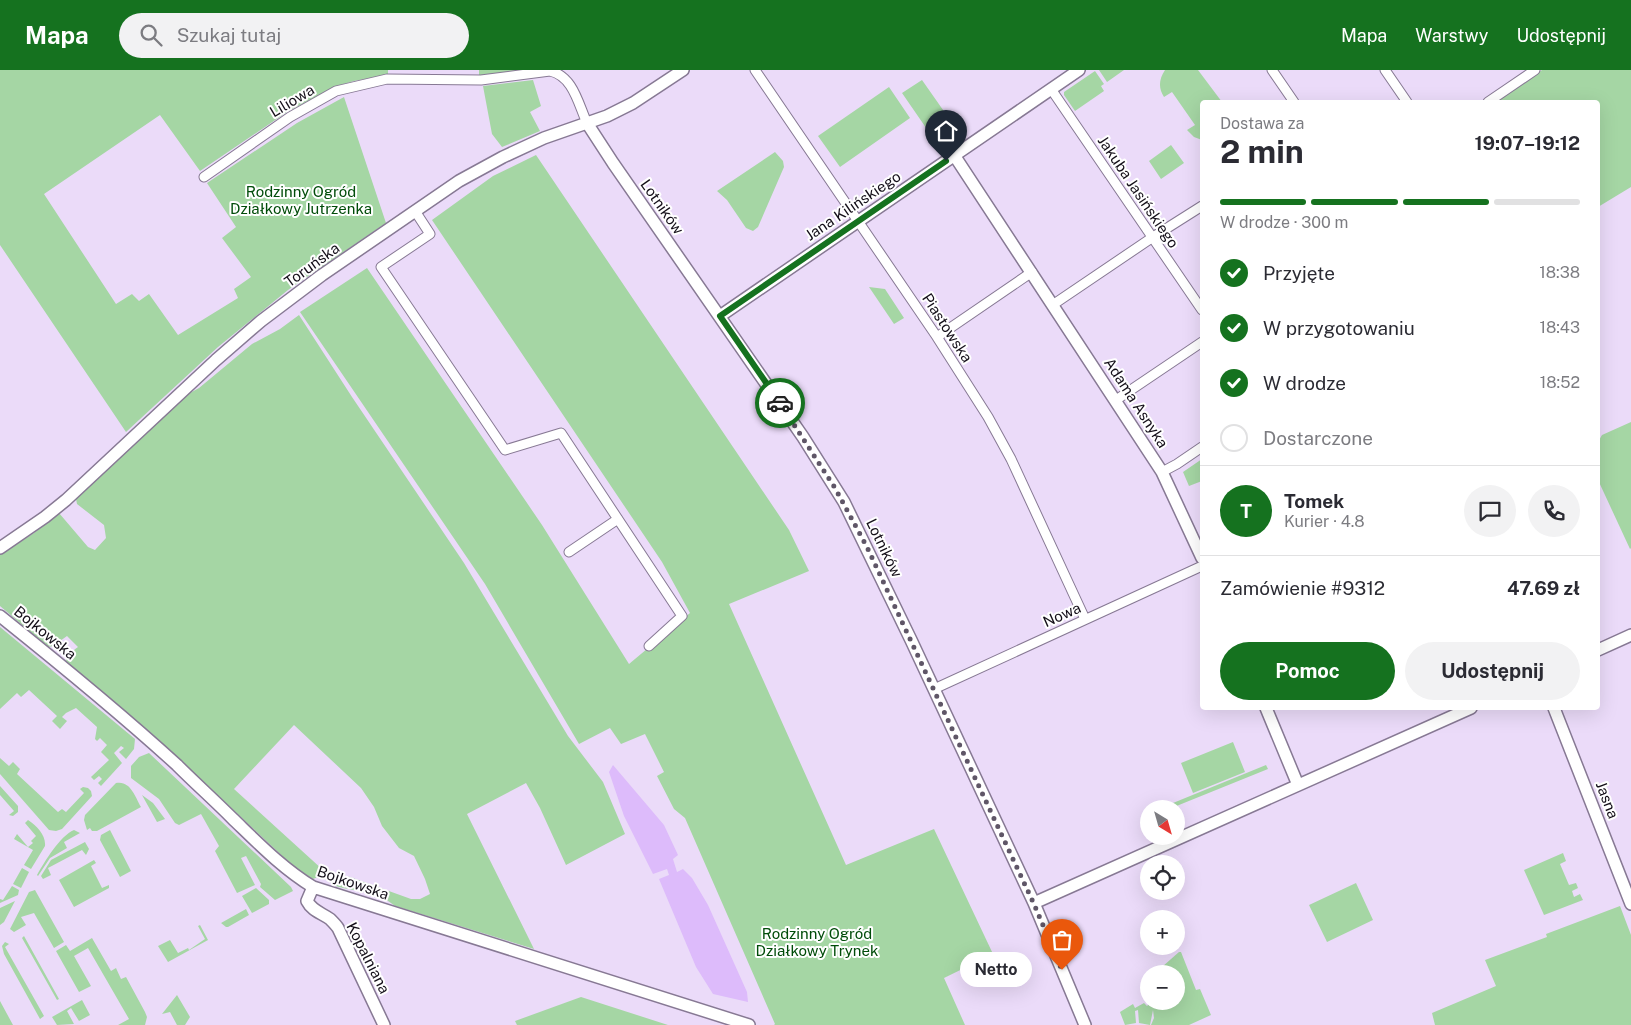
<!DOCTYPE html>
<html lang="pl">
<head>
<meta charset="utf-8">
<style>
	:root { --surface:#fff; --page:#f2f2f3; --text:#2b2b33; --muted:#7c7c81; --line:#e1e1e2; --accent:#15721f }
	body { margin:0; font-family:"Public Sans",sans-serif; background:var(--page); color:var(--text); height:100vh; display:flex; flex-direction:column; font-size:19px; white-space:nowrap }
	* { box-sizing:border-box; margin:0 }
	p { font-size:16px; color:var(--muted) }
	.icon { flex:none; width:28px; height:28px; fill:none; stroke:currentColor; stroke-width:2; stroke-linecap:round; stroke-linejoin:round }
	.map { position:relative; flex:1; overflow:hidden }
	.side { position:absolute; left:1200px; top:30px; width:400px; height:610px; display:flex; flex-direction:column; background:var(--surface); border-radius:5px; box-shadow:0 5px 20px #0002 }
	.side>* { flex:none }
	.needle { width:32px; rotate:143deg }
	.controls { position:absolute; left:1140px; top:730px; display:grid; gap:10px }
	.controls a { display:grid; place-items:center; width:45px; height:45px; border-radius:50%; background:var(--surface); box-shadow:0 5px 20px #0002; font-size:25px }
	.pin { position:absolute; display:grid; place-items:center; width:42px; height:42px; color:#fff; margin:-51px -21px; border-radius:50% 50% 50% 0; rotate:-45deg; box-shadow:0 0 5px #0007 }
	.pin .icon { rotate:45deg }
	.courier { position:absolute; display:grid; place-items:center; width:50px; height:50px; margin:-25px; border:4px solid #15721f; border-radius:50%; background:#fff; color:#222; box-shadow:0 1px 6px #0007 }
	.bubble { position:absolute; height:35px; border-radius:18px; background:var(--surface); box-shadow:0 5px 20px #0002; font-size:16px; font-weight:700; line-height:35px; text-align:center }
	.headline em { font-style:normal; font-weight:700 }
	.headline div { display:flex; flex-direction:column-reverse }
	.headline { display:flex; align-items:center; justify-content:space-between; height:85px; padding:0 20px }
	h1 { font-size:32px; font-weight:700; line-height:38px }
	.bar { display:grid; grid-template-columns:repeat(4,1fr); gap:8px 5px; align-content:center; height:60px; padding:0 20px }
	.bar i { height:6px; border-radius:4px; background:var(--line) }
	.bar .active { background:var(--accent) }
	.bar p { grid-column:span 4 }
	.line { display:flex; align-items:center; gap:12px; padding:0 20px; border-top:1px solid var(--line) }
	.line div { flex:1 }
	.round { display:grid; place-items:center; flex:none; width:52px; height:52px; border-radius:26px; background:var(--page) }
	ol { padding:0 20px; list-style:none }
	li { display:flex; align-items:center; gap:15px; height:55px }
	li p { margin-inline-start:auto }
	li .icon { padding:5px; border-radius:50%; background:var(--accent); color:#fff; stroke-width:4 }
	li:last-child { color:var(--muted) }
	li i { width:28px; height:28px; border:2px solid var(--line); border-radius:50% }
	.primary-button { display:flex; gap:10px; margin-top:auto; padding:10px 20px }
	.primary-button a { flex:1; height:58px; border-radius:30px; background:var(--accent); color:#fff; font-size:20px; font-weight:700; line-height:58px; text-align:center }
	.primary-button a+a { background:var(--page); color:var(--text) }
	header { display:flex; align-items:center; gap:30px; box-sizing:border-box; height:70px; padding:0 25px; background:var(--accent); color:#fff }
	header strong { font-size:24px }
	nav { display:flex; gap:28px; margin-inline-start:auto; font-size:18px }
	.search { width:350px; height:45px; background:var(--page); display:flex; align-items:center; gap:12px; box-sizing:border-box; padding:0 18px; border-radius:28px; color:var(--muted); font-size:19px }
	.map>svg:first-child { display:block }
	.green { fill:#a5d6a4 }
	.water { fill:#ddbbfb }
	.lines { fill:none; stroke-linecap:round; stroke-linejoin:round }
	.minor-casing { stroke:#877994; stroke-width:11 }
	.tertiary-casing { stroke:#877994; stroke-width:14 }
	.minor { stroke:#fff; stroke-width:9 }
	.tertiary { stroke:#fff; stroke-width:11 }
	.done { stroke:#5f5667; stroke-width:5; stroke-dasharray:0 9 }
	.route { stroke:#15721f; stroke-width:6 }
	.labels { text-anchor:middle; stroke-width:4; stroke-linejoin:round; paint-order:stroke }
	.street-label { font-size:15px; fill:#140f19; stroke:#fff }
	.park-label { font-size:15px; fill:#004c09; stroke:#fff }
</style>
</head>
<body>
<header>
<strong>Mapa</strong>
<div class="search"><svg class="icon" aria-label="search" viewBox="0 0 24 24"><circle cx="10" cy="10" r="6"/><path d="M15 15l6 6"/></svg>Szukaj tutaj</div>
<nav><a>Mapa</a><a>Warstwy</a><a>Udostępnij</a></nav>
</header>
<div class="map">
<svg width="1631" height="955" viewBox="0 0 1631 955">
	<rect width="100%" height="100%" fill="#ebdbf9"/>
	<!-- green -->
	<path class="green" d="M0 0H388V5L354 11 334 17 287 42 200 101 160 45 44 124 116 234 132 224 139 231 149 224 178 265 238 228 234 219 251 207 222 168 236 157 207 113 297 53 344 27 386 153 288 220 218 277 126 362 0 175Z
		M479 0H519L479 7Z
		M1099 0H1124L1107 12Z
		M1165 0H1198L1222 32H1202V70L1194 67 1187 60 1195 55 1172 22 1164 27C1158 18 1159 9 1165 0Z
		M1542 0H1631V117L1598 137V32H1496Z
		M1095 1 1104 14 1101 16 1104 21 1075 41 1064 25V22Z
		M533 10 541 36 530 42 540 61 502 77 492 64 483 16Z
		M922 10 962 67 942 81 902 23Z
		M889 17 910 48 840 97 818 66Z
		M1171 75 1184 93 1161 109 1149 91Z
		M775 82 783 91 784 97 758 157 753 161 746 158 727 130 717 121Z
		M536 85 789 460 809 501 729 534 846 795 934 759 993 884 944 908 965 955H774L775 954 685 748 674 739 657 706 664 702 645 664 621 674 610 658 579 674 485 514 300 242 367 198 542 455 629 594 690 543 662 492 432 150 493 106Z
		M869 217 885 219 904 248 894 254Z
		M299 245 352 327 464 493 568 666 603 712 625 764 566 795 540 738 526 713 467 744 534 879 395 836C376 820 354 822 332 815L330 810 333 805 350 807 411 829H420L430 824 425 809 414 786 399 778 382 756 374 737 361 718 294 655 234 719 323 800V805L313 809 294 797 163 674 67 593 66 590C69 584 72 581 78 577L67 566 53 576 48 577 0 536V485L34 463 59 443 88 477 95 480 106 468 104 455 77 434 76 429 188 324 199 318 252 274 280 259Z
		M1631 352V478L1630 479 1598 410V372L1602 365Z
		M1202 389V411L1189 416 1183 402Z
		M0 557 135 669 134 679 126 689 119 682 124 678 121 676 114 683 122 693 101 716 98 713 102 709 99 706 94 710 91 707 109 690 101 682 107 675 100 668 97 671 95 669 97 657 76 638 66 643 62 647 67 651 60 659 52 651 57 646 29 620 21 627 17 623 0 639Z
		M1233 672 1245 702 1193 723 1181 693Z
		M149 683 291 817 293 821 275 830 260 817 261 814 246 786 241 788 255 815 237 823 215 781 219 776 201 744 179 755 175 753 159 729 131 708V696L139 687Z
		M0 688 9 696 13 692 20 699 17 704 58 742 62 739 66 742 84 723 80 719 83 717 88 718 91 721 92 726 62 759 56 761 49 760 0 704Z
		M1266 695 1268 699 1174 737 1173 733Z
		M116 713C130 710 135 726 141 737L97 761H92L90 758 87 760 84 750 85 745Z
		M0 716 18 736V742L13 746 9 745 14 741 0 725Z
		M142 725 153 733 165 749 157 752Z
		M28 750C37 756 46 765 45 776L31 799 24 795 33 780 14 769 17 764 28 777 33 773 31 771 36 766 25 753Z
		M74 760 80 763 64 772 67 778 50 788 38 806 37 805C45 791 60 766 74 760Z
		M110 760 131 801 120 807 100 770 101 765Z
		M85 772 89 779 86 785 82 780 48 798 51 805 43 809 41 806 51 790Z
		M1563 783 1566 791 1560 794 1569 815 1576 813 1578 818 1572 821 1574 827 1580 824 1583 830 1544 845 1524 800Z
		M94 790 96 793 91 796 102 818 109 815V818L74 837 59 810Z
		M22 798 29 802 21 818 13 814Z
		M1356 813 1373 850 1327 872 1309 835Z
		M12 816 19 820 18 825 0 833V829L3 830Z
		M256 818 269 830V834L252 843 242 826Z
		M35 820 64 872 54 878 34 843 21 847 26 855 14 862 10 859 29 822Z
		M15 831 4 852 0 855V838Z
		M1620 836 1631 865V955H1435L1432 943 1496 916 1485 890 1547 867 1546 864Z
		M246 839 249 845 228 857H226L221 853Z
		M200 855 208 870 168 892 158 876 170 870 178 883 188 878 189 880 205 869 198 856Z
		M24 866 59 929 57 930 22 868Z
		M92 868 111 901 116 898 121 909 126 907 145 942 147 947 145 955H118L129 949 88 878 74 886 91 916 79 922 56 881 66 875 70 881Z
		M5 872 9 874 5 877 44 946 40 949 4 884 2 876Z
		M1179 882H1181L1196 920 1200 919 1211 945 1189 955H1151L1154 948 1153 940 1150 955 1139 953 1138 940 1135 941 1136 953 1125 955 1120 942 1133 934 1135 938 1144 933 1147 936 1152 931H1176V904H1154Z
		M177 925 190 947 185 955H177L170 942 162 944Z
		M581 927 668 955H517L515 951Z
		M82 930 90 945 79 951 71 938 67 941 74 954 57 955 52 947Z
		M0 931 13 955H0Z"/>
	<!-- water -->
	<path class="water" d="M613 695 664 755 678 785 673 789 677 802 683 799 692 808 708 835 747 922 748 932 713 924 696 897 659 809 669 805 667 799 653 804 624 746 609 702Z"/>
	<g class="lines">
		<!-- minor casing -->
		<g class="minor-casing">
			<path id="minor" d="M755 0 937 267 988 347 1011 389 1085 549
				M1272 0 1294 32
				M1385 0 1407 32
				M1051 19 1202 240
				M1488 32 1535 0
				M204 107 290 47 336 21 387 9 481 10 550 1C573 6 578 33 587 53
				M415 141 430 164 381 197 505 380 561 363 682 546 649 576
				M1054 234 1153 167 1202 136
				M937 267 1032 202
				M1116 330 1202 272
				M1162 402 1177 394 1202 377
				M569 482 618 449
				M934 619 1202 496"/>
		</g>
		<!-- tertiary casing -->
		<g class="tertiary-casing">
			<path id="tertiary" d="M587 53 613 93 803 367 844 432 911 570 1034 833 1085 955
				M954 85 1162 402 1202 488
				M720 246 1079 0
				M0 478 45 447 66 430 216 290 261 251 322 205 459 111 503 87 544 68 607 46 633 33 683 0
				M0 546C60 594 120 643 177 695 195 713 214 730 232 748 258 773 282 798 313 817L749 955
				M1598 580 1631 565
				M1266 638 1298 715
				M1554 638 1631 834
				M313 817 307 831C312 841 322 843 330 849 333 852 336 855 338 858L384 955
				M1034 833 1471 638"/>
		</g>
		<!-- minor -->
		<use href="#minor" class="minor"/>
		<!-- tertiary -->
		<use href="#tertiary" class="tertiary"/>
	</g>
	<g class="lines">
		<!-- done -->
		<path class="done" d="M780 333 835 418 867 477 1034 834 1062 900"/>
		<!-- route -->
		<path class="route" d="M780 333 720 246 946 91"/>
	</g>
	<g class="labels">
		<!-- street labels -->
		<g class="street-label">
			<text transform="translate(292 31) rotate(-31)" y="5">Liliowa</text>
			<text transform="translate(1138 122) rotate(56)" y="5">Jakuba Jasińskiego</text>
			<text transform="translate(853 136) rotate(-34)" y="5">Jana Kilińskiego</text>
			<text transform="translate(662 137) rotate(55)" y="5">Lotników</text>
			<text transform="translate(312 195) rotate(-36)" y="5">Toruńska</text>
			<text transform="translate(947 258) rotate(57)" y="5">Piastowska</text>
			<text transform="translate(1136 333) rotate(57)" y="5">Adama Asnyka</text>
			<text transform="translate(884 478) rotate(64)" y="5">Lotników</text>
			<text transform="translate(1062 545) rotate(-24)" y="5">Nowa</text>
			<text transform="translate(45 563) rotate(39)" y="5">Bojkowska</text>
			<text transform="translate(1607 730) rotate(69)" y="5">Jasna</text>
			<text transform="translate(353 813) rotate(19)" y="5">Bojkowska</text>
			<text transform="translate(368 888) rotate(63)" y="5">Kopalniana</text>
		</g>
		<!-- park labels -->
		<g class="park-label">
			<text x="301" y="127">Rodzinny Ogród<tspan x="301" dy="17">Działkowy Jutrzenka</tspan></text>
			<text x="817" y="869">Rodzinny Ogród<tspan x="817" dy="17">Działkowy Trynek</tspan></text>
		</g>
	</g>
</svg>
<div class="controls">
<a><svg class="needle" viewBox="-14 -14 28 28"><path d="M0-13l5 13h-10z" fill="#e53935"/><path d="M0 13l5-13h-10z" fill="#7c7c81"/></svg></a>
<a><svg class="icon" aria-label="locate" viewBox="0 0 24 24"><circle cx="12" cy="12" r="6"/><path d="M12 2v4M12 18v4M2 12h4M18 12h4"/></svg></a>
<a>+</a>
<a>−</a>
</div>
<div class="pin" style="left:1062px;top:900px;background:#ea580c"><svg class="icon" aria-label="bag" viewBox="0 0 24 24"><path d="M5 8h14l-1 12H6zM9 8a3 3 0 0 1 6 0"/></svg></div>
<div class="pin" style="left:946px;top:91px;background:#1f2937"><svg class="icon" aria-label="home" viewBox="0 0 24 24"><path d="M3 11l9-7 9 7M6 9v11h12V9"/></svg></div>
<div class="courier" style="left:780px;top:333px"><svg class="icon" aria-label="car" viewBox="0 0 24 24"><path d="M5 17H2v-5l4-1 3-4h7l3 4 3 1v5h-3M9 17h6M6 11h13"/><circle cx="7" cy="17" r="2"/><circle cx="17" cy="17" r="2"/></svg></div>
<div class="bubble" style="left:960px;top:882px;width:72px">Netto</div>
<section class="side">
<div class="headline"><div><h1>2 min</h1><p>Dostawa za</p></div><em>19:07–19:12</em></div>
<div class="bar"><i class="active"></i><i class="active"></i><i class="active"></i><i></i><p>W drodze · 300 m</p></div>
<ol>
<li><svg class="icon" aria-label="check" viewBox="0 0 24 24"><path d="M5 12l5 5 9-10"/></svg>Przyjęte<p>18:38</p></li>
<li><svg class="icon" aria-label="check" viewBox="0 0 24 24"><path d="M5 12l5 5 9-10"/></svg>W przygotowaniu<p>18:43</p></li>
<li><svg class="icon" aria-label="check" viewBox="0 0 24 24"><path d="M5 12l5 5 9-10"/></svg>W drodze<p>18:52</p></li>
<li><i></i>Dostarczone</li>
</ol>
<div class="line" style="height:90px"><b class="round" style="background:var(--accent);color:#fff">T</b><div><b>Tomek</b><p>Kurier · 4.8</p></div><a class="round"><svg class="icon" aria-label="chat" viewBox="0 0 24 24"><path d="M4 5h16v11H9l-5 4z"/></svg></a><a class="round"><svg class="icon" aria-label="phone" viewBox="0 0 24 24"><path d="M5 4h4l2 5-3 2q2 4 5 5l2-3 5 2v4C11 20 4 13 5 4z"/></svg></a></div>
<div class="line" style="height:65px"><div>Zamówienie #9312</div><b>47.69 zł</b></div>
<div class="primary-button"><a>Pomoc</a><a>Udostępnij</a></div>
</section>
</div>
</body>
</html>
